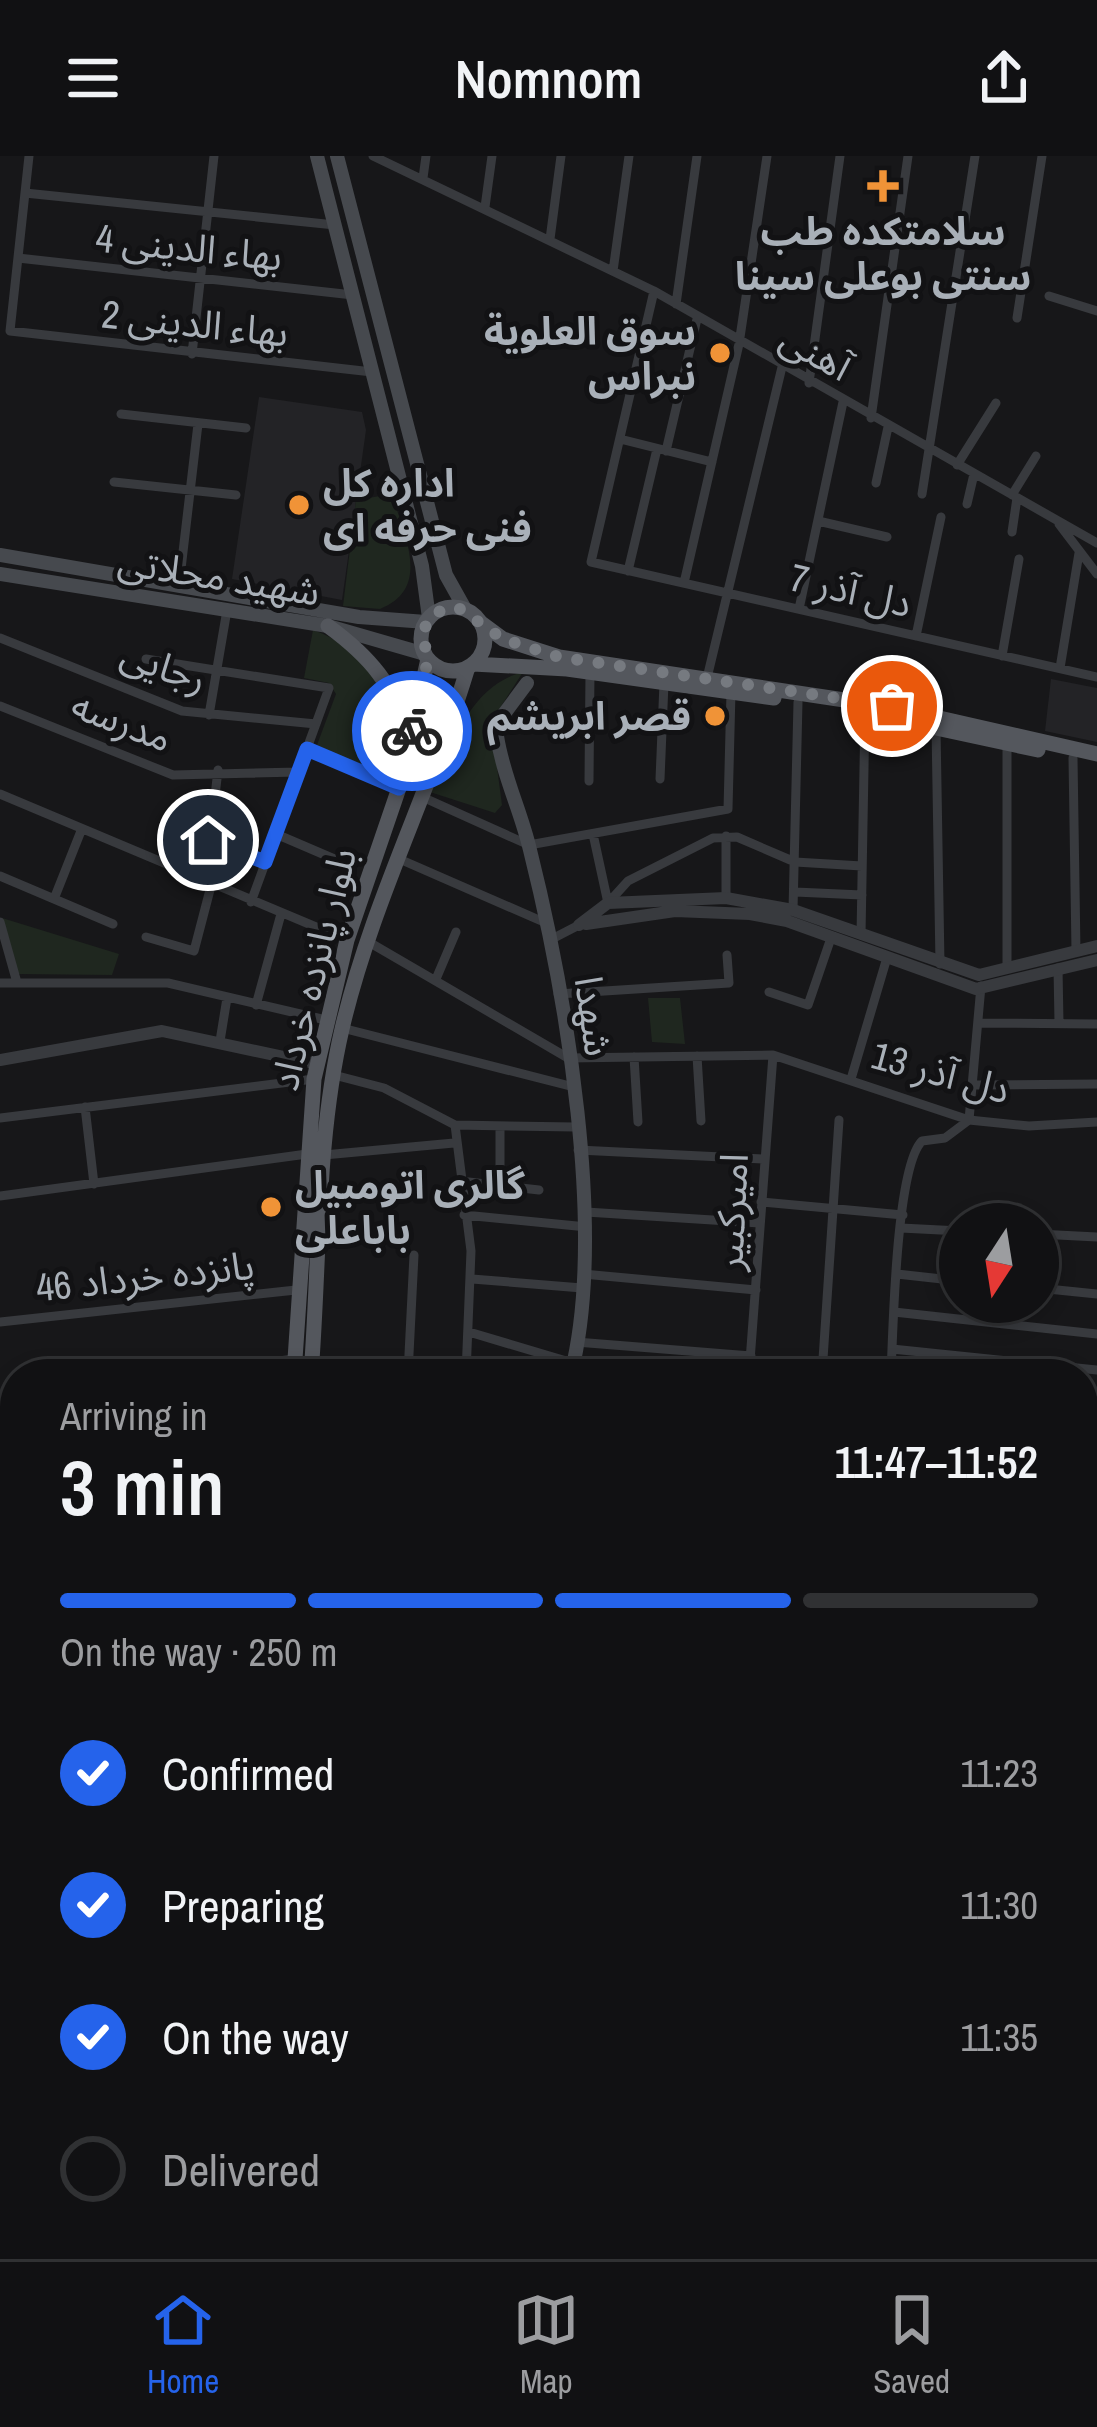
<!DOCTYPE html>
<html lang="en">
<head>
<meta charset="utf-8">
<style>
	:root { --surface:#111113; --page:#1e1f21; --text:#f1f3f6; --muted:#9c9da0; --line:#303133; --accent:#2563eb }
	body { margin:0; font-family:"Archivo Narrow","Noto Sans Arabic",sans-serif; background:var(--page); color:var(--text); height:100vh; display:flex; flex-direction:column; font-size:45px; white-space:nowrap }
	* { box-sizing:border-box; margin:0 }
	p { font-size:39px; color:var(--muted) }
	.icon { flex:none; width:66px; height:66px; fill:none; stroke:currentColor; stroke-width:2; stroke-linecap:round; stroke-linejoin:round }
	.map { position:relative; flex:1; overflow:hidden }
	.side { position:absolute; left:0px; top:1203px; width:1098px; height:900px; display:flex; flex-direction:column; background:var(--surface); border-radius:48px 48px 0 0; box-shadow:0 6px 18px #0003,0 0 0 3px var(--line) }
	.side>* { flex:none }
	.needle { width:78px; rotate:192deg }
	.buttons { position:absolute; left:939px; top:1047px; display:grid; gap:24px }
	.buttons a { display:grid; place-items:center; width:120px; height:120px; border-radius:50%; background:var(--surface); box-shadow:0 6px 18px #0003,0 0 0 3px var(--line); font-size:60px }
	.pin { position:absolute; display:grid; place-items:center; width:102px; height:102px; color:#fff; margin:-51px; border:6px solid #fff; border-radius:50%; box-shadow:0 3px 12px #0007 }
	.courier { position:absolute; display:grid; place-items:center; width:120px; height:120px; margin:-60px; border:9px solid #2563eb; border-radius:50%; background:#fff; color:#222; box-shadow:0 3px 15px #0007 }
	.overview em { font-style:normal; font-weight:600 }
	.overview div { display:flex; flex-direction:column-reverse }
	.overview { display:flex; align-items:center; justify-content:space-between; height:204px; padding:0 60px }
	h1 { font-size:78px; font-weight:600; line-height:90px }
	.bar { display:grid; grid-template-columns:repeat(4,1fr); gap:18px 12px; align-content:center; height:144px; padding:0 60px }
	.bar i { height:15px; border-radius:9px; background:var(--line) }
	.bar .current { background:var(--accent) }
	.bar p { grid-column:span 4 }
	ol { padding:0 60px; list-style:none }
	li { display:flex; align-items:center; gap:36px; height:132px }
	li p { margin-inline-start:auto }
	li .icon { padding:12px; border-radius:50%; background:var(--accent); color:#fff; stroke-width:4 }
	li:last-child { color:var(--muted) }
	li i { width:66px; height:66px; border:6px solid var(--line); border-radius:50% }
	header { display:flex; justify-content:space-between; align-items:center; height:156px; padding:0 60px; background:var(--surface); font-size:54px; font-weight:600 }
	.dock { display:flex; justify-content:space-around; align-items:center; height:168px; border-top:3px solid var(--line); background:var(--surface); font-size:33px; color:var(--muted) }
	.dock a { display:grid; justify-items:center; gap:6px }
	.dock .current { color:var(--accent) }
	.map>svg:first-child { display:block }
	.built { fill:#232326 }
	.green { fill:#1f271f }
	.lines { fill:none; stroke-linecap:round; stroke-linejoin:round }
	.minor { stroke:#383a3e; stroke-width:9 }
	.tertiary { stroke:#383a3e; stroke-width:12 }
	.secondary { stroke:#46494e; stroke-width:14 }
	.primary { stroke:#54575d; stroke-width:15 }
	.done { stroke:#767a80; stroke-width:12; stroke-dasharray:0 21.6 }
	.route { stroke:#2563eb; stroke-width:15 }
	.poi-dot { fill:#f09337; stroke:#121214; stroke-width:4.5 }
	.labels { text-anchor:middle; stroke-width:10; stroke-linejoin:round; paint-order:stroke }
	.poi-label { font-size:39px; font-weight:bold; fill:#a9b0b8; stroke:#121214; text-anchor:end }
	.street-label { font-size:39px; fill:#a9b0b8; stroke:#121214 }
</style>
</head>
<body>
<header><svg class="icon" aria-label="menu" viewBox="0 0 24 24"><path d="M4 6h16M4 12h16M4 18h16"/></svg>Nomnom<svg class="icon" aria-label="share" viewBox="0 0 24 24"><path d="M12 15V3M7 8l5-5 5 5M5 13v7h14v-7"/></svg></header>
<div class="map">
<svg width="1097" height="2103" viewBox="0 0 1097 2103">
	<rect width="100%" height="100%" fill="#171719"/>
	<!-- built -->
	<path class="built" d="M259 241 362 256 366 274 342 444 232 423Z
		M1051 523 1097 532V586L1045 575Z"/>
	<!-- green -->
	<path class="green" d="M392 338C403 378 433 432 380 453L343 450 356 344Z
		M313 474C374 495 410 563 391 624L317 589 336 538 329 527 304 522Z
		M523 516 491 566 502 649 495 657 430 636C451 591 469 530 523 516Z
		M2 762 119 798 112 819 18 818Z
		M648 842H680L685 888 652 886Z"/>
	<g class="lines">
		<!-- minor -->
		<path class="minor" d="M29 0 10 175 372 216
			M373 0 654 135 1097 387
			M423 22 426 0
			M25 37 335 69
			M485 51 492 0
			M550 83 561 0
			M18 102 353 139
			M613 115 629 0
			M654 135 591 406 1097 521
			M1049 140 1097 155
			M676 148 697 0
			M1017 162 1042 0
			M192 198 214 0
			M809 227 840 0
			M121 258 246 272
			M871 262 908 0
			M620 283 712 306
			M666 295 697 163
			M957 309 996 247
			M114 326 236 339
			M876 327 888 271
			M922 338 975 0
			M1012 339 1036 300
			M967 348 974 318
			M818 365 887 381
			M1059 368 1097 418
			M1012 376 1017 342
			M628 415 657 293
			M684 427 739 188 767 0
			M179 430 198 268
			M799 453 843 246
			M916 480 941 361
			M0 482 182 555 316 568
			M1002 500 1019 403
			M146 503 329 532 251 746
			M1060 512 1079 397
			M707 522 782 211
			M0 550 173 619 298 616
			M209 559 227 454
			M936 572 940 808
			M307 593 399 632
			M1073 602 1076 795
			M660 623 664 527
			M589 625 590 516
			M0 638 347 784
			M420 640 529 689 728 653 731 536
			M213 657 218 614
			M276 678 339 705
			M593 678 608 747
			M209 684 265 707
			M397 702 546 767
			M0 720 113 768
			M795 736 862 739
			M726 742V680
			M54 743 81 675
			M608 747 628 725 713 682 737 681 795 706 862 710
			M793 754 798 546
			M0 766 16 823
			M861 779 865 556
			M146 781 194 795 211 730
			M550 784 579 769
			M367 785 568 902 773 899 969 964 1029 970 1097 966
			M1007 812V587
			M1058 812 1059 867
			M436 823 456 776
			M0 827H168L326 864
			M769 836 808 849 831 782
			M558 838 729 827 727 799
			M256 849 281 758
			M980 867 1097 868
			M342 872 570 930
			M220 885 227 842
			M697 900 701 965
			M634 901 638 966
			M334 919 384 932 455 969 575 971
			M851 923 886 805
			M975 929 1097 928
			M85 951 94 1028
			M0 962 314 923
			M455 969 471 1095 466 1218
			M578 994 763 1003
			M324 999 454 987
			M500 1010V971
			M460 1025 539 1034
			M0 1040 307 998
			M761 1046 903 1059
			M586 1056 760 1067
			M464 1059 587 1071
			M901 1072 960 1075
			M1038 1078 1097 1081
			M583 1118 756 1134
			M897 1118 960 1125
			M472 1123 582 1132
			M1038 1132 1097 1138
			M894 1156 1097 1178
			M0 1166 296 1134
			M469 1176 573 1207
			M576 1186 751 1200
			M892 1193 1097 1214
			M182 1218 294 1203
			M408 1218 414 1099
			M749 1218 773 899
			M822 1218 839 964
			M891 1218C893 1175 896 1011 922 985L945 982 969 964 981 830
			M0 1245 15 1243
			M1083 1257 1097 1258
			M0 1315 15 1313
			M1083 1337H1097
			M1083 1418H1097
			M0 1458 15 1469
			M1083 1486 1097 1485
			M0 1493 15 1482
			M0 1552 15 1550
			M0 1599 15 1701
			M1083 1627H1097
			M1083 1709 1089 1708
			M1083 1732 1097 1728
			M0 1805 15 1799
			M0 1906 15 1904
			M1083 1914 1097 1945
			M1083 1965 1097 1963
			M0 2002 15 2000
			M1083 2045 1097 2044
			M0 2087 15 2085
			M68 2088 71 2103
			M509 2088 517 2103
			M570 2088 578 2103
			M750 2088 764 2103
			M937 2088 944 2103
			M999 2088 1004 2101
			M1056 2094 1059 2103
			M1090 2098 1097 2096
			M607 2103 626 2088
			M666 2103 685 2088
			M731 2103 749 2088
			M876 2103 912 2088"/>
		<!-- tertiary -->
		<path class="tertiary" d="M586 768 675 755 750 758 787 765 976 833 1097 804
			M579 769 608 747 726 742 793 754 979 819 1097 790
			M0 904 162 875 317 908
			M0 1392 15 1390
			M1083 1556H1097"/>
		<!-- secondary -->
		<path class="secondary" d="M317 0 422 410 429 462
			M337 0 446 419 465 453
			M0 399 359 461 426 466
			M0 418 328 470 425 498
			M527 527 501 562 497 580C503 620 521 655 530 694 566 838 607 1075 571 1218
			M1083 1777 1097 1771
			M837 2088 851 2103"/>
		<!-- primary -->
		<path class="primary" d="M421 483a32 32 0 1 1 64 0a32 32 0 1 1-64 0Z
			M480 466 503 483 559 501 891 551 1097 598
			M328 470C369 500 396 530 407 581
			M473 508 567 513 774 542
			M857 555 1038 594
			M294 1218 314 923 347 784 399 632 428 503
			M311 1218C320 1104 316 985 342 873 371 748 431 634 468 511
			M333 2088 335 2103
			M365 2088 367 2103"/>
	</g>
	<g class="lines">
		<!-- done -->
		<path class="done" d="M412 575 428 503 422 476 434 457 457 451 503 483 559 501 892 550"/>
		<!-- route -->
		<path class="route" d="M208 684 265 706 307 593 399 632 412 575"/>
	</g>
	<!-- markers -->
	<g class="poi-dot">
		<path d="M877 12h12v12h12v12h-12v12h-12v-12h-12v-12h12z"/>
		<circle cx="720" cy="197" r="12"/>
		<circle cx="299" cy="349" r="12"/>
		<circle cx="715" cy="560" r="12"/>
		<circle cx="271" cy="1051" r="12"/>
	</g>
	<g class="labels">
		<!-- poi labels -->
		<g class="poi-label">
			<text x="883" y="89" text-anchor="middle">سلامتکده طب<tspan x="883" dy="45">سنتی بوعلی سینا</tspan></text>
			<text x="696" y="189">سوق العلوية<tspan x="696" dy="45">نبراس</tspan></text>
			<text x="323" y="341" text-anchor="start">اداره کل<tspan x="323" dy="45">فنی حرفه ای</tspan></text>
			<text x="691" y="574">قصر ابریشم</text>
			<text x="295" y="1043" text-anchor="start">گالری اتومبیل<tspan x="295" dy="45">باباعلی</tspan></text>
		</g>
		<!-- street labels -->
		<g class="street-label">
			<text transform="translate(189 91) rotate(6)" y="14">بهاء الدینی 4</text>
			<text transform="translate(195 167) rotate(6)" y="14">بهاء الدینی 2</text>
			<text transform="translate(816 196) rotate(29)" y="14">آهنی</text>
			<text transform="translate(219 420) rotate(9)" y="14">شهید محلاتی</text>
			<text transform="translate(851 434) rotate(13)" y="14">دل آذر 7</text>
			<text transform="translate(164 510) rotate(19)" y="14">رجایی</text>
			<text transform="translate(122 565) rotate(21)" y="14">مدرسه</text>
			<text transform="translate(313 813) rotate(-76)" y="14">بلوار پانزده خرداد</text>
			<text transform="translate(594 860) rotate(82)" y="14">شهدا</text>
			<text transform="translate(941 916) rotate(15)" y="14">دل آذر 13</text>
			<text transform="translate(731 1056) rotate(-87)" y="14">امیرکبیر</text>
			<text transform="translate(145 1120) rotate(-6)" y="14">پانزده خرداد 46</text>
		</g>
	</g>
</svg>
<div class="buttons">
<a><svg class="needle" viewBox="-14 -14 28 28"><path d="M0-13l5 13h-10z" fill="#e53935"/><path d="M0 13l5-13h-10z" fill="#9c9da0"/></svg></a>
</div>
<div class="pin" style="left:892px;top:550px;background:#ea580c"><svg class="icon" aria-label="bag" viewBox="0 0 24 24"><path d="M5 8h14l-1 12H6zM9 8a3 3 0 0 1 6 0"/></svg></div>
<div class="pin" style="left:208px;top:684px;background:#1f2937"><svg class="icon" aria-label="home" viewBox="0 0 24 24"><path d="M3 11l9-7 9 7M6 9v11h12V9"/></svg></div>
<div class="courier" style="left:412px;top:575px"><svg class="icon" aria-label="bike" viewBox="0 0 24 24"><circle cx="6" cy="16" r="4"/><circle cx="18" cy="16" r="4"/><path d="M6 16l4-8h5l3 8M10 8l3 8H6M13 5h3"/></svg></div>
<section class="side">
<div class="overview"><div><h1>3 min</h1><p>Arriving in</p></div><em>11:47–11:52</em></div>
<div class="bar"><i class="current"></i><i class="current"></i><i class="current"></i><i></i><p>On the way · 250 m</p></div>
<ol>
<li><svg class="icon" aria-label="check" viewBox="0 0 24 24"><path d="M5 12l5 5 9-10"/></svg>Confirmed<p>11:23</p></li>
<li><svg class="icon" aria-label="check" viewBox="0 0 24 24"><path d="M5 12l5 5 9-10"/></svg>Preparing<p>11:30</p></li>
<li><svg class="icon" aria-label="check" viewBox="0 0 24 24"><path d="M5 12l5 5 9-10"/></svg>On the way<p>11:35</p></li>
<li><i></i>Delivered</li>
</ol>
</section>
</div>
<nav class="dock">
<a class="current"><svg class="icon" aria-label="home" viewBox="0 0 24 24"><path d="M3 11l9-7 9 7M6 9v11h12V9"/></svg>Home</a>
<a><svg class="icon" aria-label="map" viewBox="0 0 24 24"><path d="M3 6l6-2 6 2 6-2v14l-6 2-6-2-6 2zM9 4v14M15 6v14"/></svg>Map</a>
<a><svg class="icon" aria-label="saved" viewBox="0 0 24 24"><path d="M7 4h10v16l-5-4-5 4z"/></svg>Saved</a>
</nav>
</body>
</html>
